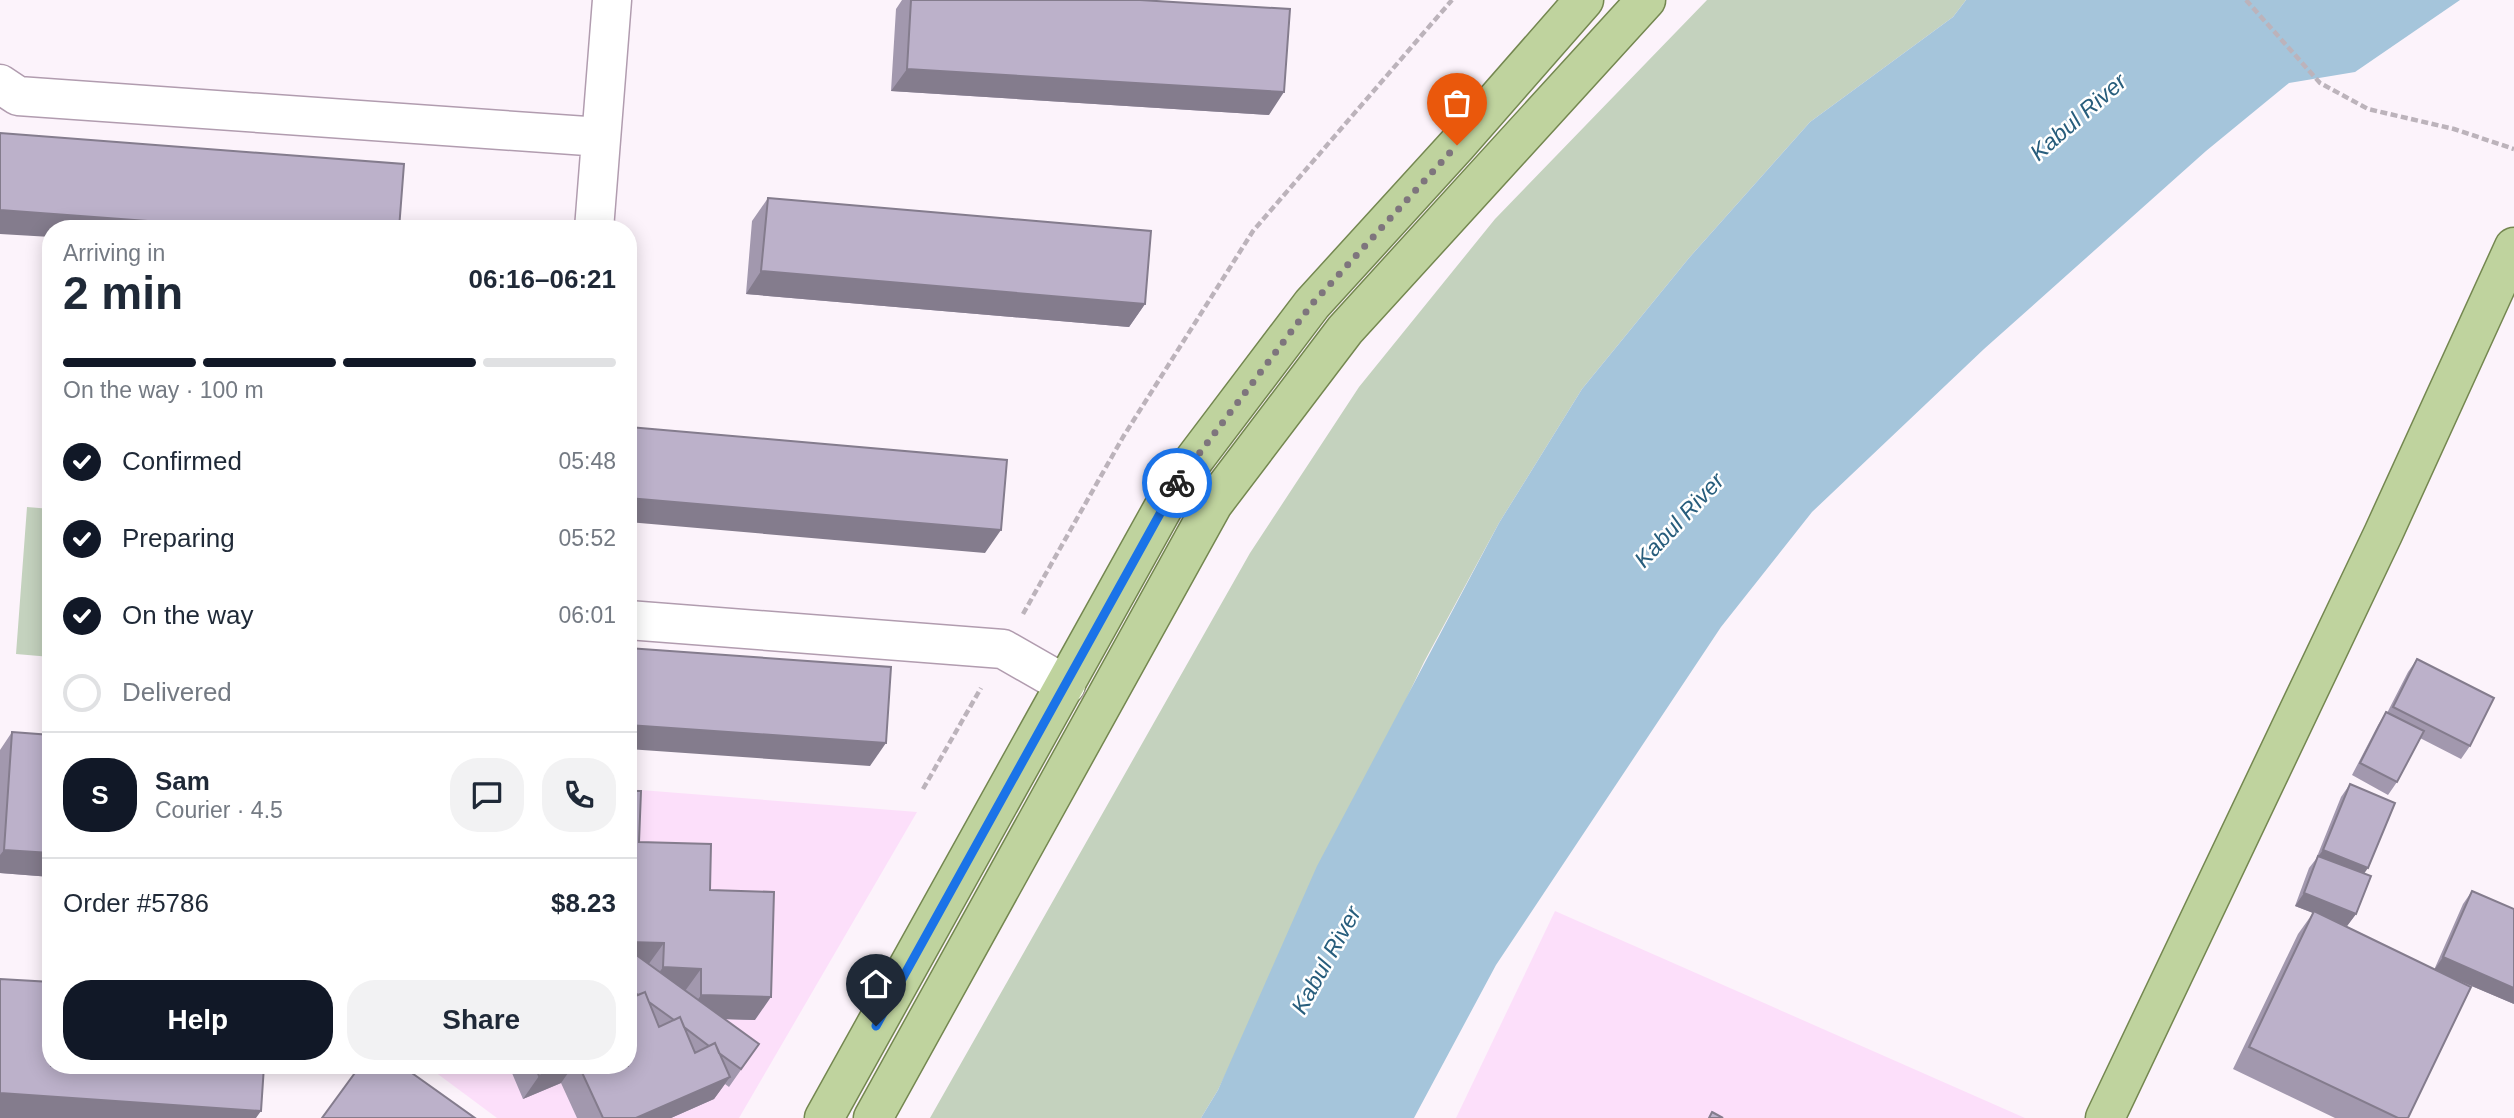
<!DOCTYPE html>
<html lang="en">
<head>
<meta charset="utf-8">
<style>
	:root { --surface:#fff; --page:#f2f2f3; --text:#1f2937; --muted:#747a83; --line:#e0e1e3; --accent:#111827 }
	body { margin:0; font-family:Arial,sans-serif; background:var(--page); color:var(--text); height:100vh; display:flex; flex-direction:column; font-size:26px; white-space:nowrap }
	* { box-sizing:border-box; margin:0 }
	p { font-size:23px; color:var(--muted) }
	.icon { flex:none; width:38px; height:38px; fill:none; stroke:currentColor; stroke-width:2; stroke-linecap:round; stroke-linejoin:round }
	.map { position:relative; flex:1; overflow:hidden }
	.sheet { position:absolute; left:42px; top:220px; width:595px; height:854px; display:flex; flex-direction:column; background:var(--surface); border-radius:28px; box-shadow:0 4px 18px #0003 }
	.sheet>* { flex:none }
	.pin { position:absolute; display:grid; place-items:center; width:60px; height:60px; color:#fff; margin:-72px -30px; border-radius:50% 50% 50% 0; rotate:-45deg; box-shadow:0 0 7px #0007 }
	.pin .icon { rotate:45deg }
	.courier { position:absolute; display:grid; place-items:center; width:70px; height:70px; margin:-35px; border:5px solid #1a73e8; border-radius:50%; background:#fff; color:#222; box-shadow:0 2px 9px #0007 }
	.summary em { font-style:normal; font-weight:700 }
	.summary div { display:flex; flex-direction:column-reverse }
	.summary { display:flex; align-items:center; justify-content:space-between; height:119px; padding:0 21px }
	h1 { font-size:46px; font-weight:700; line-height:52px }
	.bar { display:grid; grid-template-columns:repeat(4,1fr); gap:10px 7px; align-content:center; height:84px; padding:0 21px }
	.bar i { height:9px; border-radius:5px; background:var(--line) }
	.bar .active { background:var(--accent) }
	.bar p { grid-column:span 4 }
	.line { display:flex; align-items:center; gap:18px; padding:0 21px; border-top:2px solid var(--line) }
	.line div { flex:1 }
	.round { display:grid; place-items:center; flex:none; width:74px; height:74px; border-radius:28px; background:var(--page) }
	ol { padding:0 21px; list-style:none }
	li { display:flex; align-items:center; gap:21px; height:77px }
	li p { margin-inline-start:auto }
	li .icon { padding:7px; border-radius:50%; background:var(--accent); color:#fff; stroke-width:4 }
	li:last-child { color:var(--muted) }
	li i { width:38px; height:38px; border:4px solid var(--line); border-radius:50% }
	.action { display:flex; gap:14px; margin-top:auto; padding:14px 21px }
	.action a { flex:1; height:80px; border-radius:28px; background:var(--accent); color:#fff; font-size:28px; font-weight:700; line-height:80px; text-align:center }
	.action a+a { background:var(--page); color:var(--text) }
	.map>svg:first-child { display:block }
	.built { fill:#fcdffa }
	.green { fill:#c4d2be }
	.water { fill:#a5c5db }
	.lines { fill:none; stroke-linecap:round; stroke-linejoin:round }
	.minor-casing { stroke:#b19caf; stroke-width:41 }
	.major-casing { stroke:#748750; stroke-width:41 }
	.path { stroke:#bcb3bb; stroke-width:4.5; stroke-dasharray:7 3.5; stroke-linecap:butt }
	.minor { stroke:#fff; stroke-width:38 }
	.major { stroke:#bfd39e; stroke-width:38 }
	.wall { fill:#a298ae }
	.shaded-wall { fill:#847c8d }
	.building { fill:#bcb1ca; stroke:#847c8d; stroke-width:2 }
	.done { stroke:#7e757d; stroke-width:7; stroke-dasharray:0 12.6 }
	.route { stroke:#1a73e8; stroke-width:9 }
	.labels { text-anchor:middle; stroke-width:5; stroke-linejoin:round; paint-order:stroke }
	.water-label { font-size:23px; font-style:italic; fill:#275d7c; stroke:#fff }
</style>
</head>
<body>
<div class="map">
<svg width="2514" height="1118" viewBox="0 0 2514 1118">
	<rect width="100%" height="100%" fill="#fcf3fb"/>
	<!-- built -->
	<path class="built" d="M628 789 917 812 739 1118H497L427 1066H628Z
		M1555 911 2025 1118H1456Z"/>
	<!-- green -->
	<path class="green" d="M1707 0H1966L1953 17 1810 122 1689 258 1582 389 1499 523 1424 662 1218 1090 1201 1118H930L1250 553 1359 387 1495 219Z
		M27 507 51 509V657L16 654Z"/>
	<!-- water -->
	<path class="water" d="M1966 0H2460L2355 72 2289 83 2206 151 1984 349 1812 512 1721 627 1496 965 1414 1118H1201L1218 1090 1317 866 1499 523 1582 389 1689 258 1810 122 1953 17Z"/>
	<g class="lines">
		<!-- minor casing -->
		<g class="minor-casing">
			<path id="minor" d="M0 84 18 96 601 137
				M594 229 612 0
				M628 620 1003 649 1066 685"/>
		</g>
		<!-- major casing -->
		<g class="major-casing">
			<path id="major" d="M824 1118 1178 481 1312 304 1457 145 1584 0
				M873 1118 1213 504 1345 330 1646 0
				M2105 1118 2383 534 2514 247"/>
		</g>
		<!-- path -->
		<path class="path" d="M2246 0 2320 83 2368 109 2454 129 2514 149
			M1023 614 1123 437 1253 231 1452 0
			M923 789 981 688"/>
		<!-- minor -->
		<use href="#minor" class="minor"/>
		<!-- major -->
		<use href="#major" class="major"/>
	</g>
	<!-- wall -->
	<path class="wall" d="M902 0H1140L1269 115 891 91 896 9Z
		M768 198 1145 304 1129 327 746 294 752 221Z
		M2417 659 2470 746 2461 759 2420 738 2397 782 2388 795 2352 775 2378 725 2386 712 2387 713 2408 672Z
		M12 732 51 735V877L0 873V750Z
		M2350 784 2364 873 2356 914 2347 926 2331 920 2434 970 2463 904 2472 891 2514 1004 2441 973 2408 1118H2335L2233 1069 2298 934 2313 913 2295 906 2309 868 2316 859 2341 797Z
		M628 791 639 842 710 890 755 1020 724 1019 759 1044 729 1087 725 1084 714 1099 671 1118H577L561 1083 523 1099 509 1066H628Z"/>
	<!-- shaded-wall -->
	<path class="shaded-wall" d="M907 69 1284 92 1269 115 891 91Z
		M0 210 255 229H51V237L0 234Z
		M761 271 1145 304 1129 327 746 294Z
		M628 498 1001 530 985 553 628 522Z
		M628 725 886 743 870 766 628 749Z
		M4 850 51 853V877L0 873V855Z
		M2323 850 2368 868 2359 881 2317 858Z
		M2304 893 2356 914 2347 926 2295 906Z
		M628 942 664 943 648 965H628Z
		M2443 957 2514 988V1004L2434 970Z
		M663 967 701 969 685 991 647 990Z
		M701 995 771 997 755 1020 685 1018Z
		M563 1066H573L561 1083 523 1099 539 1076Z
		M730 1077 714 1099 671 1118H636Z
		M0 1093 261 1111 256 1118H0Z"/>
	<!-- building -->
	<path class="building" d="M911 0H1140L1290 9 1284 92 907 69Z
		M0 133 404 164 399 229H255L0 210Z
		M768 198 1151 231 1145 304 761 271Z
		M629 427 1007 460 1001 530 628 498V440Z
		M628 648 891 667 886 743 628 725Z
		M2417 659 2494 698 2470 746 2393 707Z
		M2386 712 2424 731 2397 782 2360 763Z
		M12 732 51 735V853L4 850Z
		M2350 784 2395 803 2368 868 2323 850Z
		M628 791H641L639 842 711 844 710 890 774 892 771 997 701 995V969L663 967 664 943 628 942Z
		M2318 856 2371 876 2356 914 2304 893Z
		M2472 891 2514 909V988L2443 957Z
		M2314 911 2471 987 2408 1118H2398L2249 1047Z
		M628 949 759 1044 741 1069 719 1053 715 1043 709 1046 684 1027 680 1017 674 1020 649 1002 645 992 638 995 628 987Z
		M0 979 51 982V1066H264L261 1111 0 1093Z
		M645 992 659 1027 680 1017 695 1053 715 1043 730 1077 636 1118H603L579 1066H628V999Z
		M360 1066H402L475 1118H322Z
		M535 1066H563L539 1076Z
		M1712 1112 1723 1118H1709Z"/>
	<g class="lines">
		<!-- done -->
		<path class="done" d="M1177 483 1312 304 1457 145"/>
		<!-- route -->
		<path class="route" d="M876 1026 1177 483"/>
	</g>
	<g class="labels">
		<!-- water labels -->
		<g class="water-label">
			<text transform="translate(2078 117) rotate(-41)" y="8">Kabul River</text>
			<text transform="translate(1679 520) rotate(-47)" y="8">Kabul River</text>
			<text transform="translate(1326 960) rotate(-61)" y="8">Kabul River</text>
		</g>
	</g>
</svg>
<div class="pin" style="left:1457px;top:145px;background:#ea580c"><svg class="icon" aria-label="bag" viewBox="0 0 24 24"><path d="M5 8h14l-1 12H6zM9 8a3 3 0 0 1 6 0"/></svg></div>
<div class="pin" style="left:876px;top:1026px;background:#1f2937"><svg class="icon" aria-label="home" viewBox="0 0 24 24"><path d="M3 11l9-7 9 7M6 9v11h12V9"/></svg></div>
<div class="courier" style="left:1177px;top:483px"><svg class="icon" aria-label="bike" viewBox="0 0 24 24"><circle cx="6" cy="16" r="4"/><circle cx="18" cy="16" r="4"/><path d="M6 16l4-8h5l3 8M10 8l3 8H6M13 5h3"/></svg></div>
<section class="sheet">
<div class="summary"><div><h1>2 min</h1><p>Arriving in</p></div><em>06:16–06:21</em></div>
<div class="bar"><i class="active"></i><i class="active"></i><i class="active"></i><i></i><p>On the way · 100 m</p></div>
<ol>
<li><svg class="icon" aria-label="check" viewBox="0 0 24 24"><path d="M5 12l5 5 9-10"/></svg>Confirmed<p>05:48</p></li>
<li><svg class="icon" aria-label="check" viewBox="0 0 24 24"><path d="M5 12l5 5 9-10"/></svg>Preparing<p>05:52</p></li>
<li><svg class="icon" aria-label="check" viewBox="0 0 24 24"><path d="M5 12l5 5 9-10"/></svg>On the way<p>06:01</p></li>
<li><i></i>Delivered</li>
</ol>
<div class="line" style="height:126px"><b class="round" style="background:var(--accent);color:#fff">S</b><div><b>Sam</b><p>Courier · 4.5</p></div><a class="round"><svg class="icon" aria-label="chat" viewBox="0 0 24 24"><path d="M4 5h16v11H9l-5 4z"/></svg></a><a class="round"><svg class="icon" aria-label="phone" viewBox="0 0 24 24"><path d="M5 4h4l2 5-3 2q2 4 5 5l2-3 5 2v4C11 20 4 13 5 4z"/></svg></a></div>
<div class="line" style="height:91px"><div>Order #5786</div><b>$8.23</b></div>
<div class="action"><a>Help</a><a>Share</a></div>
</section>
</div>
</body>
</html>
